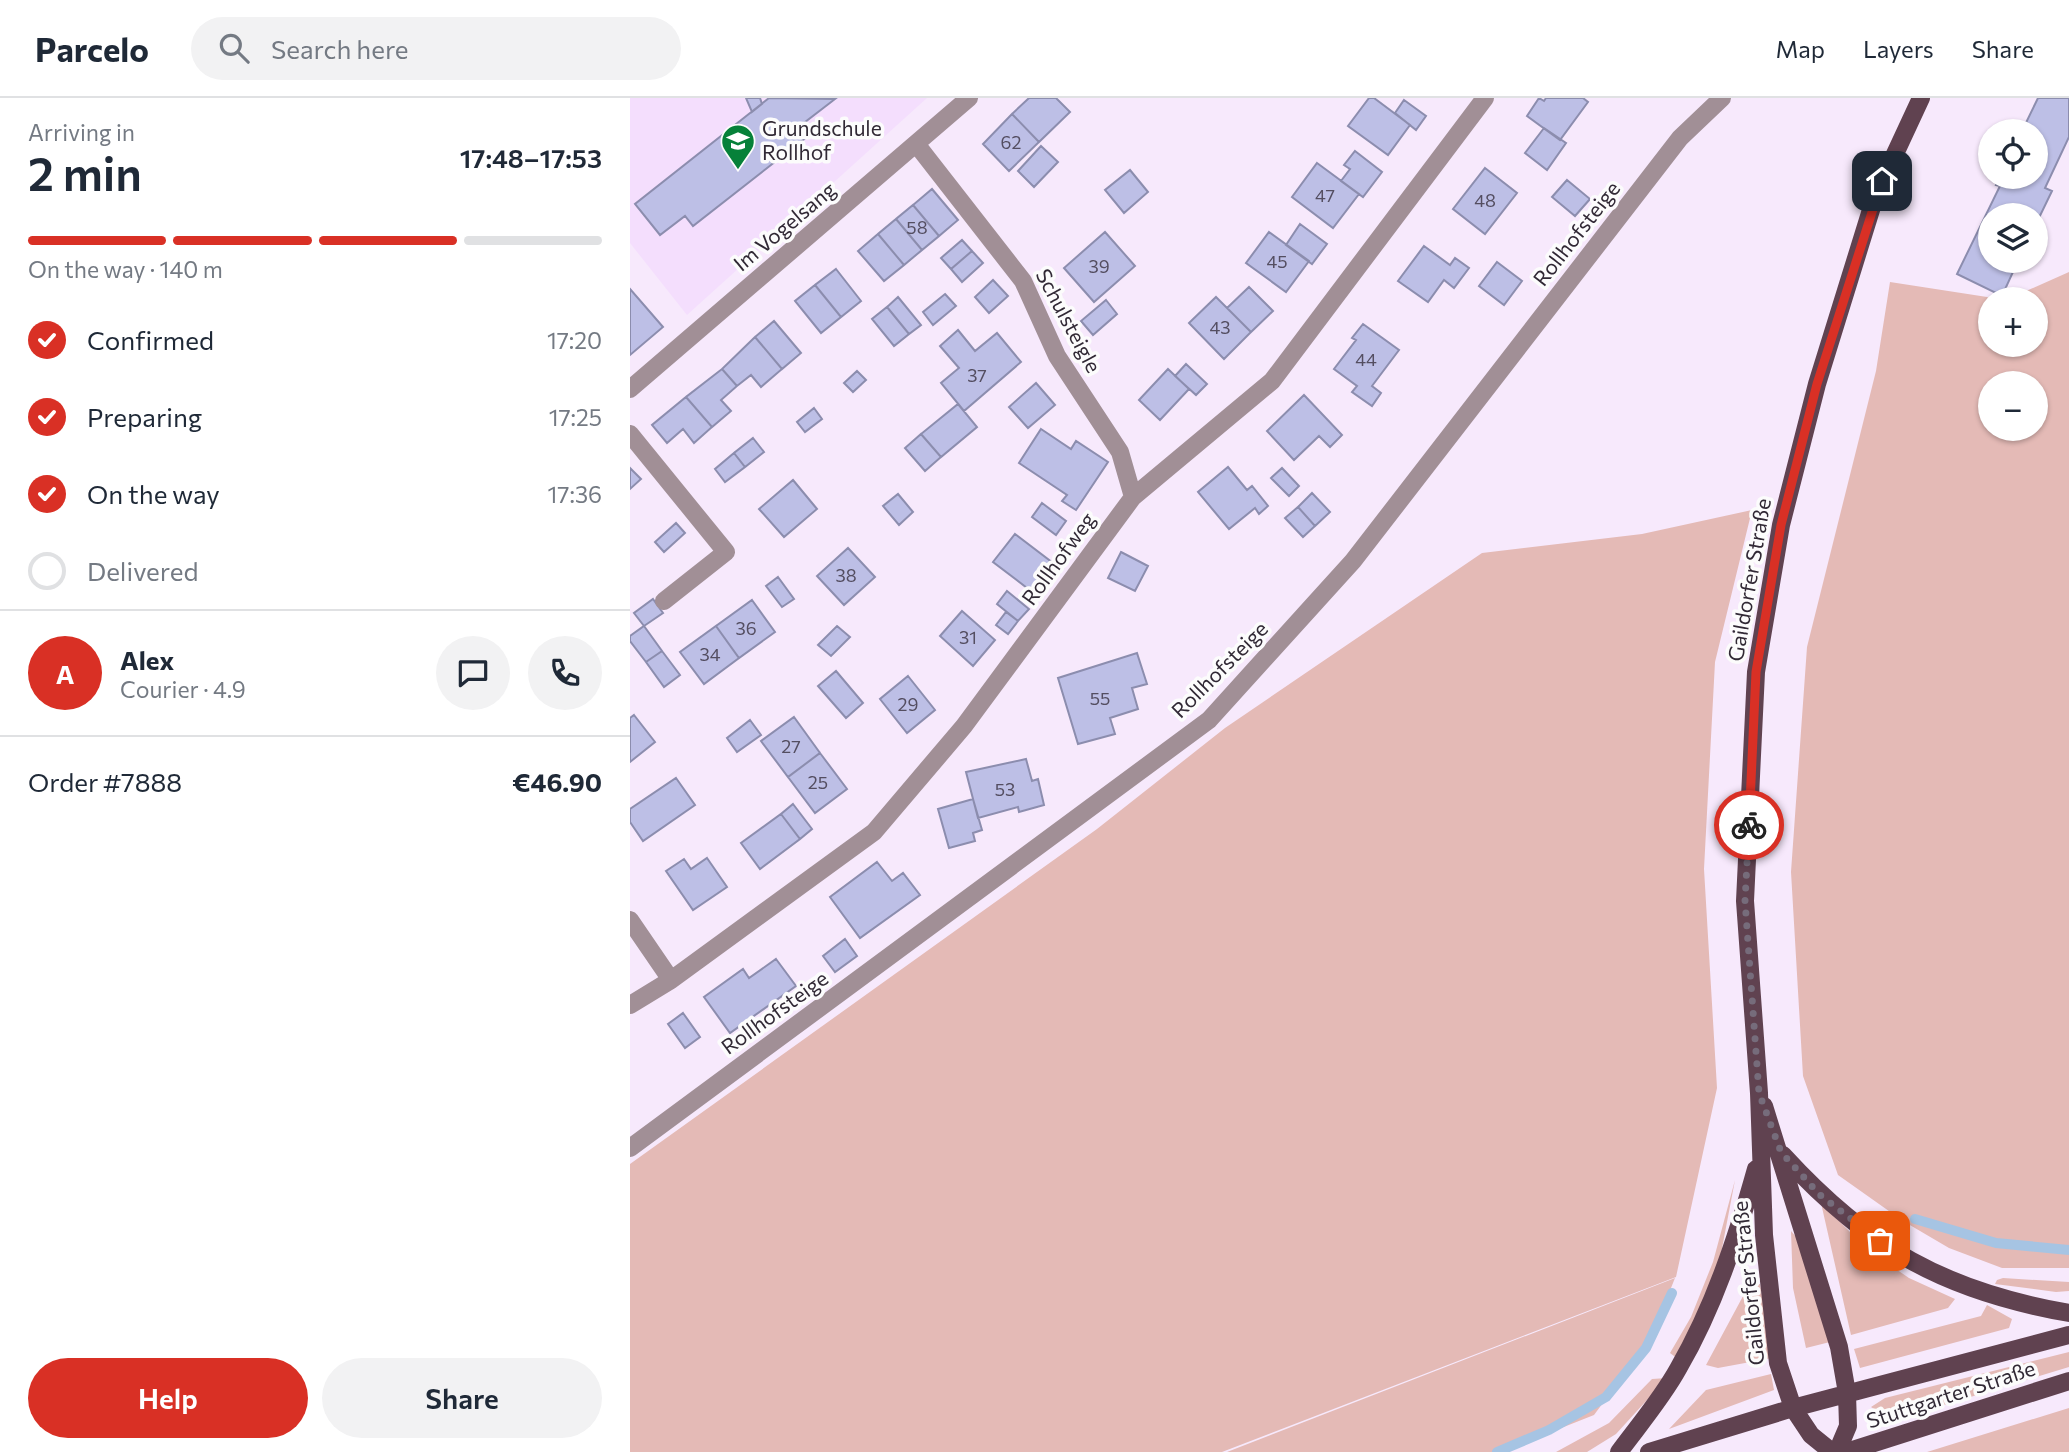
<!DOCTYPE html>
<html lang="en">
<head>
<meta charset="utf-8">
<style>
	:root { --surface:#fff; --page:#f2f2f3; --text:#1f2937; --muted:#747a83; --line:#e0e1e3; --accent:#d93025 }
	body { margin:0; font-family:Commissioner,sans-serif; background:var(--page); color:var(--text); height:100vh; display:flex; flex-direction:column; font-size:26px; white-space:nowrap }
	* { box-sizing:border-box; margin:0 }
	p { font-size:23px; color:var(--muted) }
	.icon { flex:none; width:38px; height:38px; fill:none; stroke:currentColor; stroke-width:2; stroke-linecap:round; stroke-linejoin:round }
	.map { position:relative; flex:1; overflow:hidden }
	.sheet { display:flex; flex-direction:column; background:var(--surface); width:630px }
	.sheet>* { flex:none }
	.buttons { position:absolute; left:1348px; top:21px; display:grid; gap:14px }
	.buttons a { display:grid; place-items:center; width:70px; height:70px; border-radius:50%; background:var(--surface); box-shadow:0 2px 5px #0004; font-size:35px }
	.pin { position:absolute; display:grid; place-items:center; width:60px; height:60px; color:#fff; margin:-30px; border-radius:14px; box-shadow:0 4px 10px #0006 }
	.courier { position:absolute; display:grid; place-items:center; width:70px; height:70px; margin:-35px; border:5px solid #d93025; border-radius:50%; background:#fff; color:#222; box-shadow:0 2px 9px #0007 }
	.head em { font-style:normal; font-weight:600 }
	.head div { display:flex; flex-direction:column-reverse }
	.head { display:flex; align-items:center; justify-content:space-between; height:119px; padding:0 28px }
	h1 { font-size:46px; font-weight:600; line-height:52px }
	.bar { display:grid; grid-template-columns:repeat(4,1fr); gap:10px 7px; align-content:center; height:84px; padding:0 28px }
	.bar i { height:9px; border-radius:5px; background:var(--line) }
	.bar .on { background:var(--accent) }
	.bar p { grid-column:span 4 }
	.line { display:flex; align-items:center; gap:18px; padding:0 28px; border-top:2px solid var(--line) }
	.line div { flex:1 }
	.round { display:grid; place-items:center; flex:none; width:74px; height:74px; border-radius:37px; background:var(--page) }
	ol { padding:0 28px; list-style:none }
	li { display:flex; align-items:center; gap:21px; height:77px }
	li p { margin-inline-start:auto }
	li .icon { padding:7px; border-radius:50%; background:var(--accent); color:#fff; stroke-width:4 }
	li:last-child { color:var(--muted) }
	li i { width:38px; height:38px; border:4px solid var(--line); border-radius:50% }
	.cta { display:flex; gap:14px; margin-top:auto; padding:14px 28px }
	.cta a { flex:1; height:80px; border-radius:42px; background:var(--accent); color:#fff; font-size:28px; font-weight:600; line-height:80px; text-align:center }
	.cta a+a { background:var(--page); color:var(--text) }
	header { display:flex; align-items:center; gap:42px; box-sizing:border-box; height:98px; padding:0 35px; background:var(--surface); border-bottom:2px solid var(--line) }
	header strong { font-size:33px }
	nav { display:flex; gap:38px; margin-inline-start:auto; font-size:24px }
	.search { width:490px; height:63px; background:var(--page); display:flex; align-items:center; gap:18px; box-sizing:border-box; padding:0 24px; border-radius:38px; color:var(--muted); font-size:26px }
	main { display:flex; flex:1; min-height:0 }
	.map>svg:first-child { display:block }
	.built { fill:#f4defd }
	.green { fill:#e4bab6; fill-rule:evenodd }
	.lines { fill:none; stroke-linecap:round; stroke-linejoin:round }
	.stream { stroke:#a6c4e3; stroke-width:10 }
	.building { fill:#bdbfe6; stroke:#8c8dae; stroke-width:2 }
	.minor { stroke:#a18f96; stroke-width:18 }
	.primary { stroke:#604250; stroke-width:18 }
	.done { stroke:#766c7b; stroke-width:7; stroke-dasharray:0 12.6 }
	.route { stroke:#d93025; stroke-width:9 }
	.labels { text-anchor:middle; stroke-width:7; stroke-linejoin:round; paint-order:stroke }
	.number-label { font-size:18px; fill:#544e61 }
	.poi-label { font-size:21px; fill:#312935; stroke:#fcfcfc; text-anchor:start }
	.street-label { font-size:21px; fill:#312935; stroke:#fcfcfc }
</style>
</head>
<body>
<header>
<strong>Parcelo</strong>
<div class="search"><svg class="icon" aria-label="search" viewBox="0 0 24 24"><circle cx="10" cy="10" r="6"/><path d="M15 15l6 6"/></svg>Search here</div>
<nav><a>Map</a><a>Layers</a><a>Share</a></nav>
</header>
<main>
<section class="sheet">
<div class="head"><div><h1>2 min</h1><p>Arriving in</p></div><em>17:48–17:53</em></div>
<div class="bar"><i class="on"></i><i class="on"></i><i class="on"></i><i></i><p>On the way · 140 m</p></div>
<ol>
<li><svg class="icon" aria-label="check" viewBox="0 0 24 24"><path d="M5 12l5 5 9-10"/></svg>Confirmed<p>17:20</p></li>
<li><svg class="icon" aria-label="check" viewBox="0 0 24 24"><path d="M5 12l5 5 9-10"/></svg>Preparing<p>17:25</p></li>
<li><svg class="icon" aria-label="check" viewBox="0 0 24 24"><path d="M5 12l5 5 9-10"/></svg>On the way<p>17:36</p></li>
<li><i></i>Delivered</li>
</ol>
<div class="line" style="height:126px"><b class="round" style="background:var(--accent);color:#fff">A</b><div><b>Alex</b><p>Courier · 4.9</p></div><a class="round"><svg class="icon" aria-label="chat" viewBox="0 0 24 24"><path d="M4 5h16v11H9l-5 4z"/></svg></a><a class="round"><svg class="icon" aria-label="phone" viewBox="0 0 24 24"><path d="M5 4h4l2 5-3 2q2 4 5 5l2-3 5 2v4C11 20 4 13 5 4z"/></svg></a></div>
<div class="line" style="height:91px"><div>Order #7888</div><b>€46.90</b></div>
<div class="cta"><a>Help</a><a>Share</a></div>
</section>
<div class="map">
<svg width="1439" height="1354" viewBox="0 0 1439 1354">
	<rect width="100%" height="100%" fill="#f7e9fc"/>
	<!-- built -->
	<path class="built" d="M0 0H297L57 217 0 145Z"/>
	<!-- green -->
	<path class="green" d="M1439 174V1170H1372L1319 1150 1273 1123 1208 1077 1173 978 1161 774 1177 549 1246 273 1260 184 1370 201H1360V247H1405V201H1378ZM1360 285H1405V331H1360Z
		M1122 412 1085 564 1074 771 1087 990 1046 1179 592 1354H0V1066L467 731 595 630 852 455 1012 436Z
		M1105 1082 1089 1166 1048 1261 1040 1255 1061 1219 1083 1164Z
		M1191 1105 1238 1152 1279 1180 1325 1201 1318 1210 1221 1237Z
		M1161 1133 1167 1140 1200 1244 1176 1250 1163 1190Z
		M1045 1180 1021 1240 964 1317 871 1354H597Z
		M1373 1180 1439 1184V1193L1426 1194 1365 1186 1367 1182Z
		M1130 1186 1142 1260 1088 1270 1076 1267 1119 1187Z
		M1357 1207 1382 1221 1379 1230 1230 1270 1224 1251 1351 1218Z
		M1439 1254V1269L1291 1314 1253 1317 1241 1309 1255 1300Z
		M1141 1276 1144 1292 1039 1331 1076 1292Z
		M1037 1280 986 1336 957 1354H926L979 1325 1022 1281Z
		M1439 1310V1354H1297Z"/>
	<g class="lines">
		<!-- stream -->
		<path class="stream" d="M1285 1121 1366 1145 1439 1152
			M867 1354 919 1332 976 1299 1016 1250 1042 1195"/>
	</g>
	<!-- building -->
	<path class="building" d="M116 0H130L132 6 122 14Z
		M139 0 205 1 170 28 178 38 63 128 55 118 30 137 5 106Z
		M399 0H426L440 14 409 44 382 16Z
		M739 0H744L780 27 758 57 718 28Z
		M909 0 914 3 916 0H953L958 4 930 42 897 18Z
		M1408 0H1439V39L1415 90 1422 93 1405 128V117H1360V163H1388L1372 198 1327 176 1370 88 1366 87 1370 79H1405V33H1392Z
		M774 2 796 18 786 32 765 15Z
		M382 16 409 44 379 73 353 46Z
		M914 30 936 45 917 72 895 55Z
		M411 48 428 64 404 89 388 73Z
		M725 53 752 74 733 99 711 83 720 71 714 67Z
		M687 65 729 96 703 130 662 99Z
		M855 70 887 95 855 136 823 111Z
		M500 72 518 94 494 115 475 92Z
		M937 82 960 101 945 118 922 99Z
		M302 91 328 122 309 138 283 107Z
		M283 107 309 138 292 152 266 121Z
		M266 121 292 152 274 167 248 136Z
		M670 126 697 146 682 166 656 147Z
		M475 134 505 168 464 204 434 170Z
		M639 134 679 163 656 194 616 165Z
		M248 136 274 167 254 183 228 153Z
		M332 142 342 153 321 171 311 160Z
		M794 148 820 167 825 160 839 170 824 190 814 182 798 204 768 183Z
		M342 153 353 165 332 184 321 171Z
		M867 164 892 183 874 207 849 188Z
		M206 171 231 203 211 219 185 187Z
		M363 182 378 198 359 215 345 199Z
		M185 187 211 219 191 235 165 203Z
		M619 189 643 213 621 234 597 210Z
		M0 191 33 229 0 257Z
		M315 196 326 208 303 227 293 214Z
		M268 199 291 227 279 236 257 209Z
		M586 199 621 234 594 261 559 225Z
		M476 202 487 216 463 237 451 223Z
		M257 209 279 236 264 248 242 221Z
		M144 223 171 255 152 271 125 239Z
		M733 226 769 252 742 288 751 295 742 308 722 294 727 288 704 271 726 242 722 240Z
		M328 232 345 253 367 235 391 264 334 313 311 285 329 270 310 248Z
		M125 239 152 271 131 289 121 277 107 288 92 271Z
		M556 266 577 286 566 297 545 278Z
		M92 271 107 288 91 302 101 313 82 329 56 299Z
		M538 271 559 291 530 322 509 302Z
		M227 273 236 282 223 294 214 285Z
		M406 285 425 307 398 330 379 309Z
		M674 297 712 337 700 349 689 338 664 362 637 333Z
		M56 299 82 329 64 345 53 331 37 345 22 327Z
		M328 306 347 329 311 359 291 336Z
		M184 310 192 321 175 334 167 324Z
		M411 331 441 351 446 343 478 364 446 412 432 403 437 397 389 365Z
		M291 336 311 359 295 373 275 350Z
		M123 340 134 354 115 369 104 355Z
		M104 355 115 369 95 384 85 371Z
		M598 369 617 392 622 388 638 408 629 416 625 410 599 431 568 394Z
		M0 370 11 381 0 391Z
		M652 370 669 388 659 398 641 380Z
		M163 382 187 411 154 439 129 411Z
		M682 395 700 414 685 428 668 409Z
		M268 396 283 414 269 427 253 408Z
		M412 405 436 423 426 437 402 419Z
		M668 409 685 428 673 439 655 420Z
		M46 425 55 435 34 454 25 444Z
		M385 436 423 465 401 493 363 464Z
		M218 450 245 479 214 507 187 478Z
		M491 454 518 468 505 493 478 480Z
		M148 479 164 501 152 509 136 488Z
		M377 493 399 511 388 523 367 506Z
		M23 501 33 515 14 528 4 515Z
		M122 502 145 534 109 560 86 528Z
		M332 513 365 542 343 568 310 538Z
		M376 514 388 523 378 536 366 527Z
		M14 528 32 553 16 564 0 543V538Z
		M86 528 109 560 74 586 50 554Z
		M207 528 220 539 201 558 188 547Z
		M32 553 50 577 34 589 16 564Z
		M507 555 517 586 502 590 508 611 480 620 485 636 448 646 428 580Z
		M206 573 233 605 216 620 188 588Z
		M278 578 305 612 277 635 250 601Z
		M4 617 25 644 0 664V620Z
		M164 619 190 655 158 679 131 643Z
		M120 622 131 637 107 654 97 640Z
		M190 655 217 691 185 715 158 679Z
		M396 661 402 683 408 681 414 707 389 714 388 709 348 720 336 674Z
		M46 680 65 707 13 743 0 724V711Z
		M343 701 352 732 343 735 345 743 319 750 308 711Z
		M163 706 182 731 170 741 151 716Z
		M151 716 170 741 130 771 111 745Z
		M77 760 97 789 63 812 36 773 54 761 61 771Z
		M247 764 262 783 273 775 290 797 230 840 200 799Z
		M215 841 227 858 205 874 193 858Z
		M146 861 166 888 100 935 74 899 113 871 119 880Z
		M53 915 70 939 55 950 38 926Z"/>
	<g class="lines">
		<!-- minor -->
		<path class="minor" d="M287 47 393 183 427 258 490 354 503 399
			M0 291 339 0
			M0 336 96 454 34 503
			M0 822 41 882
			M0 907 41 882 244 734 334 628 503 399 642 283 855 0
			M0 1050 579 622 723 463 1050 40 1092 0"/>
		<!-- primary -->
		<path class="primary" d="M1134 1008 1209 1249 1217 1295 1218 1328 1207 1354
			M1153 1057C1238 1150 1314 1193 1439 1215
			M989 1354C1009 1327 1032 1300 1048 1271 1084 1209 1107 1139 1126 1071
			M1019 1354 1163 1310 1439 1237
			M1202 1354 1181 1337 1163 1310 1148 1265 1134 1137 1129 995 1115 803 1126 574 1151 427 1187 286 1245 99 1291 0
			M1216 1354 1439 1283"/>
	</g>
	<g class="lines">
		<!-- done -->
		<path class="done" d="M1119 727 1115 803 1129 995 1151 1054 1190 1097 1250 1143"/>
		<!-- route -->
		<path class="route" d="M1119 727 1126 574 1151 427 1187 286 1252 83"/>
	</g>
	<!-- icons -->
	<defs>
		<g id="school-pin" transform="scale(1.75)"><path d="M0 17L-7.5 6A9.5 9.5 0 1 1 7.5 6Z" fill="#068139" stroke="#fcfcfc"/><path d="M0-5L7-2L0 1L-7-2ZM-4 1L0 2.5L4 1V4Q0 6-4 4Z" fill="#fff"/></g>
	</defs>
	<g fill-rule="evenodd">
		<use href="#school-pin" x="108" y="43"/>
	</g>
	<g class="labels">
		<!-- number labels -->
		<g class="number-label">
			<text x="381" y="51">62</text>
			<text x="695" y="104">47</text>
			<text x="855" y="109">48</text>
			<text x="287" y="136">58</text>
			<text x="647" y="170">45</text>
			<text x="469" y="175">39</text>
			<text x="590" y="236">43</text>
			<text x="736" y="268">44</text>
			<text x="347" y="284">37</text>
			<text x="216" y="484">38</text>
			<text x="116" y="537">36</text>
			<text x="338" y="546">31</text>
			<text x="80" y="563">34</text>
			<text x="470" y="607">55</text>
			<text x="278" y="613">29</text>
			<text x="161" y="655">27</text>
			<text x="188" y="691">25</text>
			<text x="375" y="698">53</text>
		</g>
		<!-- poi labels -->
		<g class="poi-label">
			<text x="132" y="38">Grundschule<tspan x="132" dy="24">Rollhof</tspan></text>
		</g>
		<!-- street labels -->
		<g class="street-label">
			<text transform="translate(155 129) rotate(-40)" y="7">Im Vogelsang</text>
			<text transform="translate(947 136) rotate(-52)" y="7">Rollhofsteige</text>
			<text transform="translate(438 223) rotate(62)" y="7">Schulsteigle</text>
			<text transform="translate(429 461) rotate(-54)" y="7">Rollhofweg</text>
			<text transform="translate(1120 482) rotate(-80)" y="7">Gaildorfer Straße</text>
			<text transform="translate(590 572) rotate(-45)" y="7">Rollhofsteige</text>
			<text transform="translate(145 915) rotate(-36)" y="7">Rollhofsteige</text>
			<text transform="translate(1119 1185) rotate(-96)" y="7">Gaildorfer Straße</text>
			<text transform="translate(1321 1297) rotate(-18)" y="7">Stuttgarter Straße</text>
		</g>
	</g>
</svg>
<div class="buttons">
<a><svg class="icon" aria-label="locate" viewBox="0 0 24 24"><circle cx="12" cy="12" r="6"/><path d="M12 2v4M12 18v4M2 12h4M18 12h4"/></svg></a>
<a><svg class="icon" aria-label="layers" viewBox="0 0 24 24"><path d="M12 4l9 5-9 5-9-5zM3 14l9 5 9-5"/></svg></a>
<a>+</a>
<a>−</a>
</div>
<div class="pin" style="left:1250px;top:1143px;background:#ea580c"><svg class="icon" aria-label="bag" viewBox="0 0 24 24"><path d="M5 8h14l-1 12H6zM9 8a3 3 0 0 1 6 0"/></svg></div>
<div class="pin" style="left:1252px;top:83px;background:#1f2937"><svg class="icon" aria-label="home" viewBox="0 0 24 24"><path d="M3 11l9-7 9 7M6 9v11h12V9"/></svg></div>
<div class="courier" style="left:1119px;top:727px"><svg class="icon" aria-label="bike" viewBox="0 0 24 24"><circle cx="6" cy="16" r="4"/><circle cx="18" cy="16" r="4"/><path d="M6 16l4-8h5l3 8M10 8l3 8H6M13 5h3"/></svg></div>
</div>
</main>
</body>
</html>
